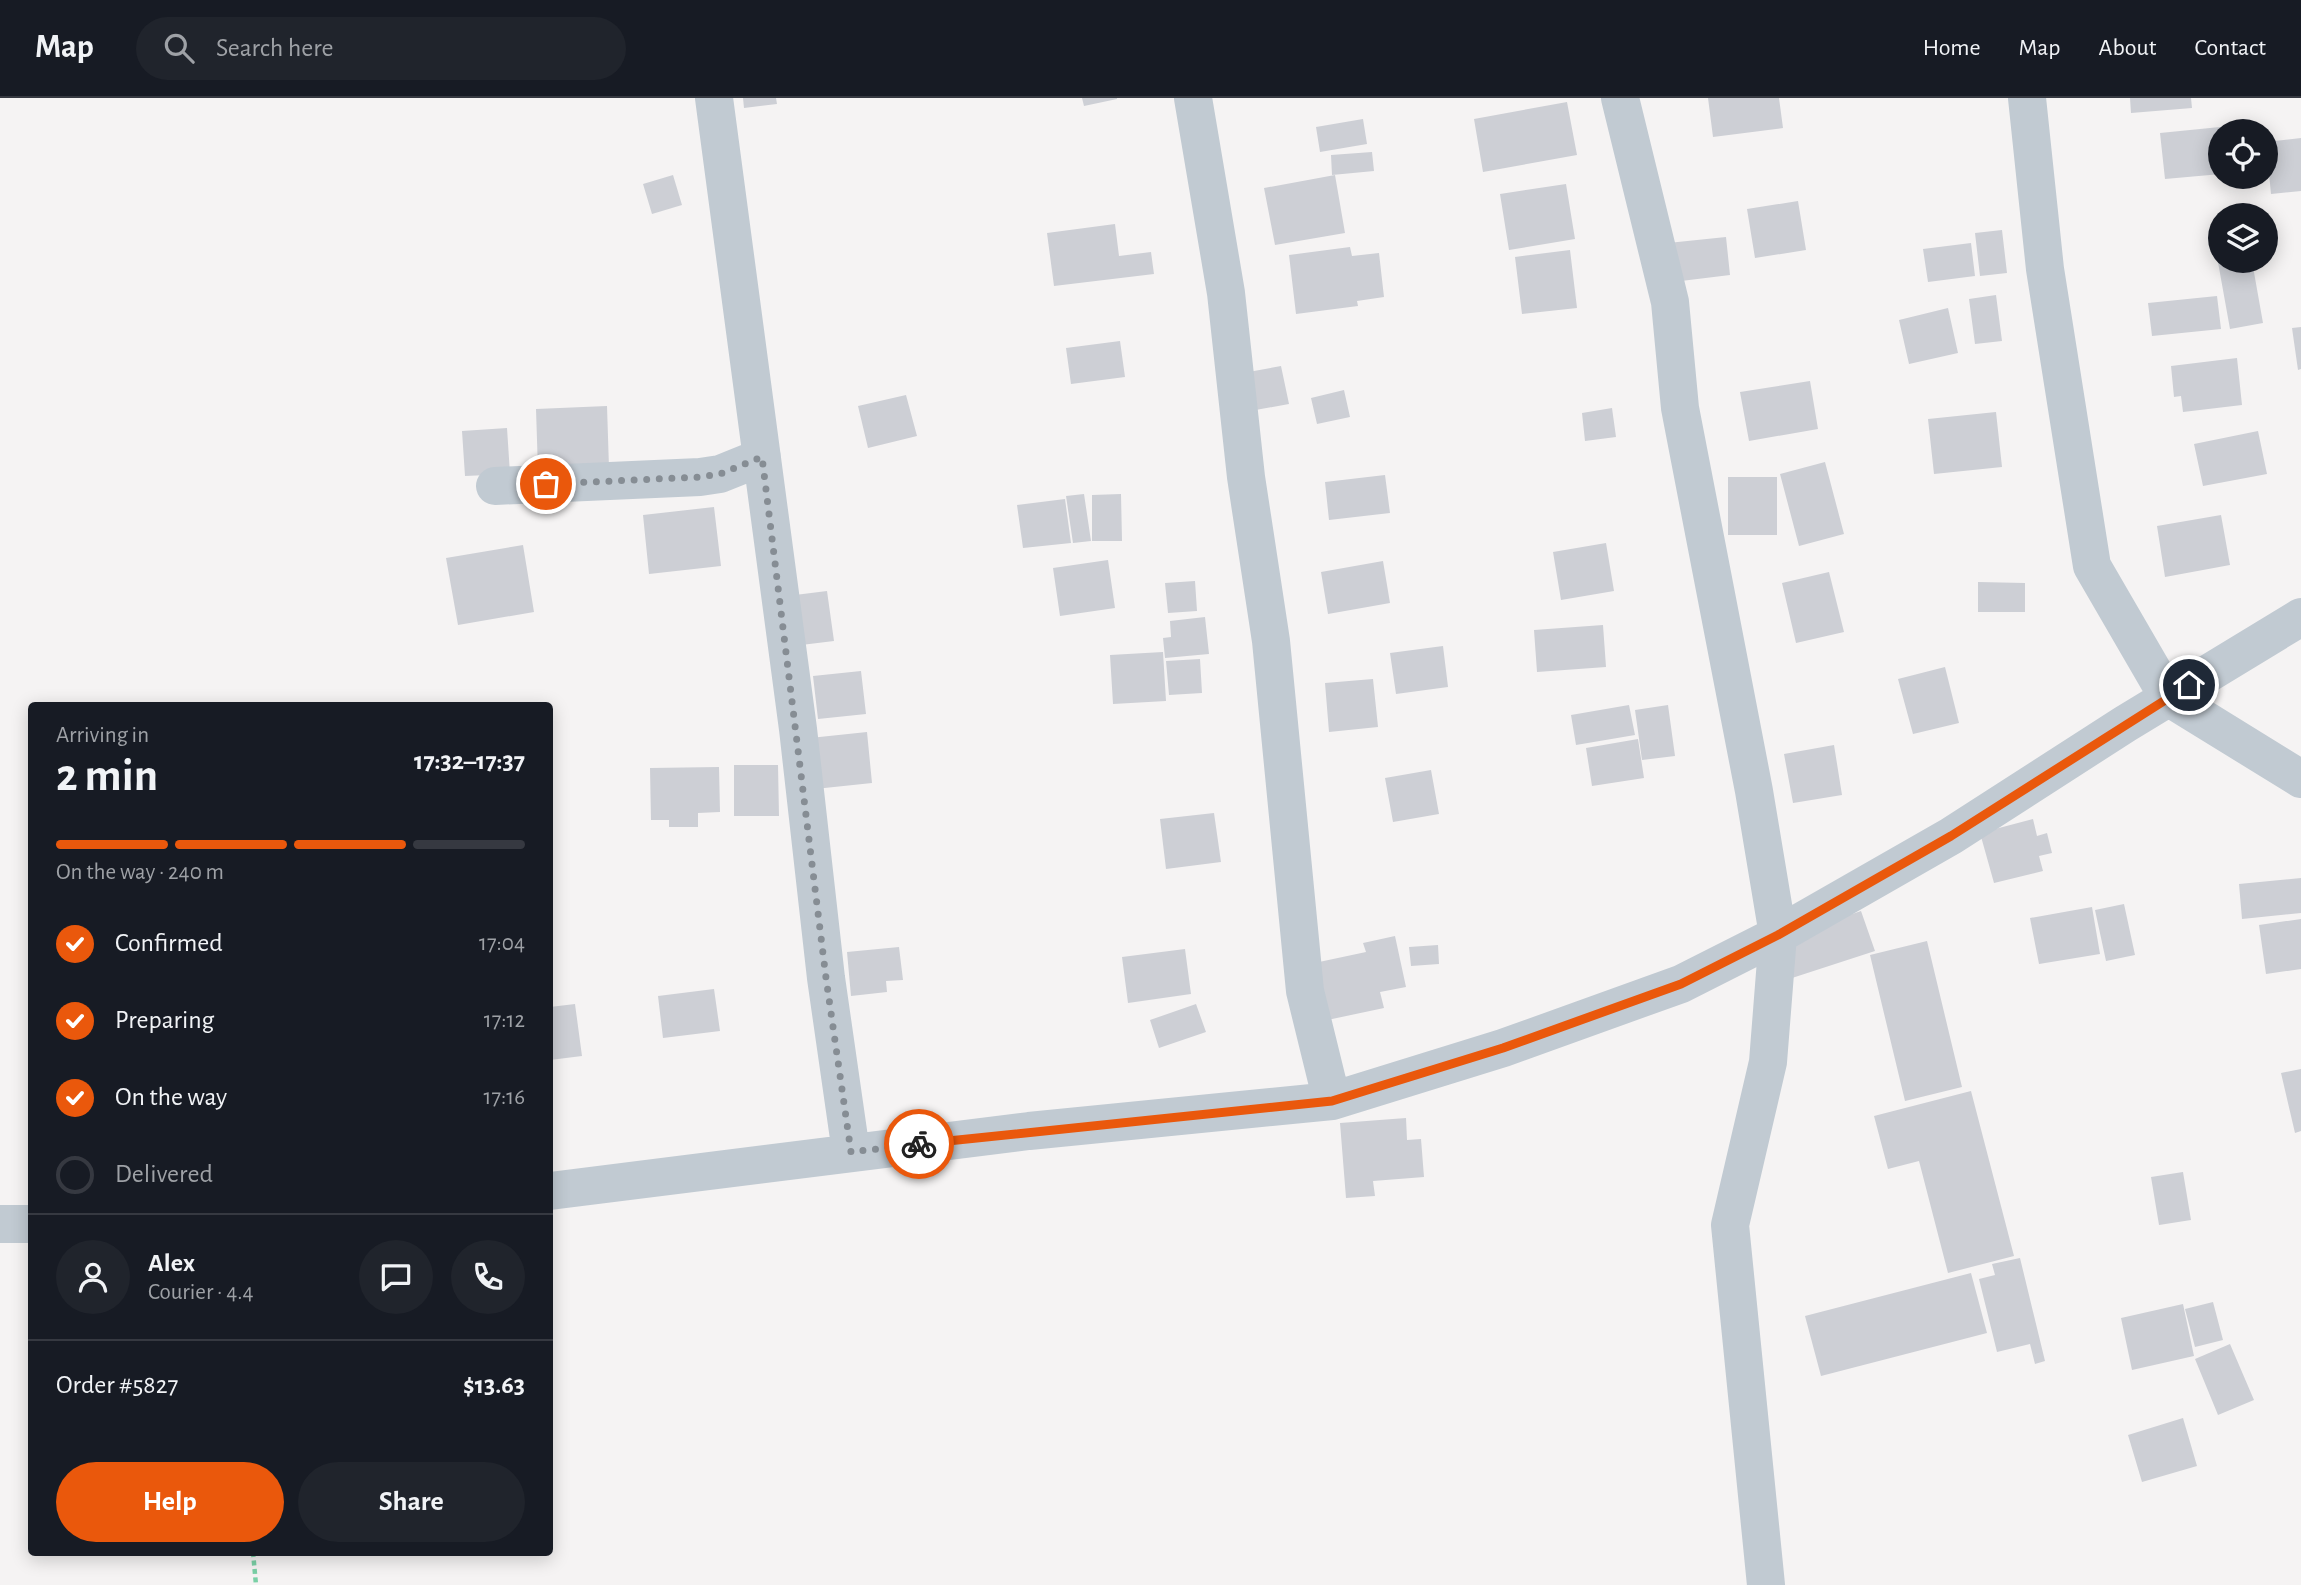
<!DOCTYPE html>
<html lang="en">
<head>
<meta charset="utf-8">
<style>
	:root { --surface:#171b24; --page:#20242c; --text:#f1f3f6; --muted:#9ea1a6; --line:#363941; --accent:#ea580c }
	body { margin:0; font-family:"Alegreya Sans",sans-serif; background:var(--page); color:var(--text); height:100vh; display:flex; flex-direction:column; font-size:26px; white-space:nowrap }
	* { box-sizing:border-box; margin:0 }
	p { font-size:23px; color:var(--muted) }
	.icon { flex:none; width:38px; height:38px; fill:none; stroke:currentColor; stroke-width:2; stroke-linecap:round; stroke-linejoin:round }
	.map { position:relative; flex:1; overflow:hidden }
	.panel { position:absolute; left:28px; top:604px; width:525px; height:854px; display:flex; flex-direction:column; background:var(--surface); border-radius:7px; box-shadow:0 4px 18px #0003 }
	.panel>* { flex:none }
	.controls { position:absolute; left:2208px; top:21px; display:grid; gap:14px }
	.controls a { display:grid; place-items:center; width:70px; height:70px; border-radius:50%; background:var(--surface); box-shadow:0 4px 18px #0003; font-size:35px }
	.pin { position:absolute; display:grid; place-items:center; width:60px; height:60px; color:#fff; margin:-30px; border:4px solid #fff; border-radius:50%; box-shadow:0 2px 7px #0007 }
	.courier { position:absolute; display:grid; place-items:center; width:70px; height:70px; margin:-35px; border:5px solid #ea580c; border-radius:50%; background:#fff; color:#222; box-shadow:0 2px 9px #0007 }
	.head em { font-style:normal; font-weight:600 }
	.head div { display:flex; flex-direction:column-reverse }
	.head { display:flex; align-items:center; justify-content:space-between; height:119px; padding:0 28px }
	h1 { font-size:46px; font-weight:600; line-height:52px }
	.bar { display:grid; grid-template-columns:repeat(4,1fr); gap:10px 7px; align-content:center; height:84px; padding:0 28px }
	.bar i { height:9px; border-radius:5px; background:var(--line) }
	.bar .current { background:var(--accent) }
	.bar p { grid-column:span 4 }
	.line { display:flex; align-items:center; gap:18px; padding:0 28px; border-top:2px solid var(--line) }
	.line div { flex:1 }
	.round { display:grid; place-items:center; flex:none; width:74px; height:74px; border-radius:37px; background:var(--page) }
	ol { padding:0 28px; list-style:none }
	li { display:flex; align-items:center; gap:21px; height:77px }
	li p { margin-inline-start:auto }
	li .icon { padding:7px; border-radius:50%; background:var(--accent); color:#fff; stroke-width:4 }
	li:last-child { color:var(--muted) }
	li i { width:38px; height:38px; border:4px solid var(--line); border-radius:50% }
	.button { display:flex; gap:14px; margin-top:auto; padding:14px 28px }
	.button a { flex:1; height:80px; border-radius:42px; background:var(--accent); color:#fff; font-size:28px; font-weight:600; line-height:80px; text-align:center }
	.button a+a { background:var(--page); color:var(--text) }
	header { display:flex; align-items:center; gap:42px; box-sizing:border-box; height:98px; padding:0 35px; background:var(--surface); border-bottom:2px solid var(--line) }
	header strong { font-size:33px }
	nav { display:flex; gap:38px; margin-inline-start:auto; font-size:24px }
	.search { width:490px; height:63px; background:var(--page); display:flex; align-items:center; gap:18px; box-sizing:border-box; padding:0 24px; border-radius:38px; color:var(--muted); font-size:26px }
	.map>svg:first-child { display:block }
	.building { fill:#cdcfd5 }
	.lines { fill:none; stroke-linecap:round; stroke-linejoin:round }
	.path { stroke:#7ad0a6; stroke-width:4.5; stroke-dasharray:5 3.5; stroke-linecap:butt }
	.minor { stroke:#c1cad2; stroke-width:38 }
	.done { stroke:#868d94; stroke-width:7; stroke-dasharray:0 12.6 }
	.route { stroke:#ea580c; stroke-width:9 }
</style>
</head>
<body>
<header>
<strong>Map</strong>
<div class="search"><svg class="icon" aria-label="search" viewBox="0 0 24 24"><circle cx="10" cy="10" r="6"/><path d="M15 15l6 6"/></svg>Search here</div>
<nav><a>Home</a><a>Map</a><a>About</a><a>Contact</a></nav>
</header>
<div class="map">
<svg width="2301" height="1487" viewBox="0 0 2301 1487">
	<rect width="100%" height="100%" fill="#f5f3f3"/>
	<!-- building -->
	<path class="building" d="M743 0H776L777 6 744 10Z
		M1082 0H1117V1L1084 8Z
		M1708 0H1779L1783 30 1713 39Z
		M2130 0H2191L2192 10 2131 15Z
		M1567 4 1577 57 1483 74 1474 21Z
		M1363 21 1367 46 1320 54 1316 29Z
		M2230 28V33H2221V76L2165 81 2160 35Z
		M2301 40V93L2271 96 2266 44Z
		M1372 54 1374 73 1332 77 1331 57Z
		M673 77 682 107 652 116 643 86Z
		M1335 77 1345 135 1275 147 1264 90Z
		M1566 86 1575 141 1509 152 1500 96Z
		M1798 103 1806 152 1755 160 1747 111Z
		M1115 126 1119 158 1151 154 1154 176 1054 188 1047 135Z
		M2002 132 2007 175 1980 178 1975 135Z
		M1726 139 1730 177 1673 184 1668 145Z
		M2221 141V163H2252L2263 225 2230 231 2214 142Z
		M1971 145 1975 178 1928 184 1923 151Z
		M1350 149 1352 158 1379 155 1384 199 1357 203 1358 208 1296 216 1289 157Z
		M1570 152 1577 210 1522 216 1515 159Z
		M1996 197 2002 243 1975 246 1969 201Z
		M2217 198 2221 231 2152 238 2148 205Z
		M1948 210 1958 255 1909 266 1899 222Z
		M2301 229V271L2298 272 2292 230Z
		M1120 243 1125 279 1071 286 1066 250Z
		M2237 260 2242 307 2183 314 2181 298 2174 299 2171 268Z
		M1281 268 1289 306 1250 313 1243 275Z
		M1810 283 1818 331 1749 343 1740 294Z
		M1344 292 1350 319 1317 326 1311 300Z
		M906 297 917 338 868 350 858 308Z
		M607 308 609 370 538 373 536 311Z
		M1612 310 1616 339 1585 343 1582 315Z
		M1996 314 2002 369 1934 376 1928 321Z
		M507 330 510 376 465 378 462 333Z
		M2258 333 2267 376 2203 388 2194 346Z
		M1825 364 1844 436 1799 448 1780 376Z
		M1385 377 1390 415 1329 422 1325 384Z
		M1728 379H1777V437H1728Z
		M1084 396 1091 443 1073 445 1066 398Z
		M1121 396 1122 443H1092V397Z
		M1065 401 1071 445 1023 450 1017 407Z
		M714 409 721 468 649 476 643 417Z
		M2221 417 2230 467 2165 479 2157 428Z
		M1606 445 1614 493 1561 502 1553 454Z
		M523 447 534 514 458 527 446 460Z
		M1108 462 1115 510 1060 518 1053 470Z
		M1383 463 1390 505 1328 516 1321 474Z
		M1829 474 1844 534 1796 545 1782 485Z
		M1195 483 1197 513 1168 515 1165 485Z
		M1978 484 2025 485V514H1978Z
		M827 493 834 543 793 548 787 498Z
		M1205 519 1209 556 1165 560 1163 540 1171 539 1170 523Z
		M1603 527 1606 569 1537 574 1534 532Z
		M1443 548 1448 589 1396 596 1390 555Z
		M1163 554 1166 603 1113 606 1110 557Z
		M1200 561 1202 595 1169 597 1166 563Z
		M1945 569 1959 625 1913 636 1898 581Z
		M861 573 866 616 818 621 813 578Z
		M1373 581 1378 629 1329 634 1325 585Z
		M1629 607 1635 637 1576 647 1571 617Z
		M1668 607 1675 658 1642 662 1635 612Z
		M867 634 872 685 815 691 810 640Z
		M1638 641 1644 680 1592 688 1586 650Z
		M1834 647 1842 697 1793 705 1784 656Z
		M734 667H778L779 718H734Z
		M719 669 720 714 698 715V729H669V722H651L650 670Z
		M1431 672 1439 716 1393 724 1385 680Z
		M1214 715 1221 764 1166 771 1160 721Z
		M2033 721 2037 738 2047 735 2052 755 2039 758 2043 773 1994 785 1980 735Z
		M2301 780V815L2242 821 2239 786Z
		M2124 806 2135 857 2106 863 2095 812Z
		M2092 809 2100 856 2039 866 2030 820Z
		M1861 813 1875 853 1792 880 1779 841Z
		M2301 821V871L2266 876 2259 827Z
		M1395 838 1406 889 1380 894 1384 910 1318 924 1305 867 1366 854 1363 845Z
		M1927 843 1962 989 1905 1003 1870 857Z
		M1438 847 1439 866 1411 868 1409 849Z
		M899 849 903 882 886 883 887 894 851 898 847 854Z
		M1185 851 1191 896 1128 905 1122 859Z
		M714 891 720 933 663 940 658 898Z
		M575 906 582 958 550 962V909Z
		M1196 906 1206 934 1159 950 1150 922Z
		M2301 971V1033L2295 1035 2281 975Z
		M1971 993 2014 1158 1948 1175 1919 1063 1888 1071 1874 1018Z
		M1406 1020 1407 1042 1421 1041 1424 1079 1373 1083 1375 1098 1346 1100 1340 1025Z
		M2183 1074 2191 1122 2159 1127 2151 1079Z
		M2020 1160 2045 1263 2035 1266 2030 1246 1997 1254 1979 1181 1995 1177 1992 1166Z
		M1971 1175 1987 1235 1821 1278 1805 1218Z
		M2213 1204 2223 1242 2195 1249 2185 1211Z
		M2183 1206 2194 1258 2132 1272 2121 1220Z
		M2230 1246 2254 1302 2218 1317 2195 1261Z
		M2183 1320 2197 1368 2142 1384 2128 1337Z"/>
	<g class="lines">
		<!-- path -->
		<path class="path" d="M253 1454 256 1487"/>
		<!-- minor -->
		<path class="minor" d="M714 0 798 631 826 880 851 1054
			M1193 0 1226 195 1246 379 1271 543 1305 893 1332 1003
			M1620 0 1670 204 1680 310 1754 693 1778 837 1768 964 1730 1127 1766 1487
			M2027 0 2045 171 2092 468 2168 599 2301 681
			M495 388 700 379 720 376 762 359
			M550 1093 1029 1033 1332 1003 1503 950 1681 886 1778 837 1951 738 2125 626 2301 519
			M0 1126H32"/>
	</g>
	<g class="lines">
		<!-- done -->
		<path class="done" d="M546 386 700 379 720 376 762 359 826 880 851 1054 919 1046"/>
		<!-- route -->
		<path class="route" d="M919 1046 1332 1003 1503 950 1681 886 1778 837 1951 738 2189 587"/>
	</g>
</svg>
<div class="controls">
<a><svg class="icon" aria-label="locate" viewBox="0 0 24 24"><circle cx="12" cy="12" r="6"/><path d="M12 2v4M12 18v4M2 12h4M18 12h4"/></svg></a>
<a><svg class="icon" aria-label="layers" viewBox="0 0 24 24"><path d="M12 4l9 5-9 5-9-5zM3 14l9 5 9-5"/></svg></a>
</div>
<div class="pin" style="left:546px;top:386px;background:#ea580c"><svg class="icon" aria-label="bag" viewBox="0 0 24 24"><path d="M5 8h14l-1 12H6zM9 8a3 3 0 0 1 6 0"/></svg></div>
<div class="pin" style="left:2189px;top:587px;background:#1f2937"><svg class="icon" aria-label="home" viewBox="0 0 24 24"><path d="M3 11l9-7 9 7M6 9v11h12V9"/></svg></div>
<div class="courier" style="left:919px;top:1046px"><svg class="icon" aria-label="bike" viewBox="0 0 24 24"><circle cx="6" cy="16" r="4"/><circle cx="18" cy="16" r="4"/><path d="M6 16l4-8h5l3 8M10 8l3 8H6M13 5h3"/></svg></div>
<section class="panel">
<div class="head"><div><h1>2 min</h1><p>Arriving in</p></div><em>17:32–17:37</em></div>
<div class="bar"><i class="current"></i><i class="current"></i><i class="current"></i><i></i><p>On the way · 240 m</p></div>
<ol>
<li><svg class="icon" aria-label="check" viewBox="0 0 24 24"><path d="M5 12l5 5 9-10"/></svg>Confirmed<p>17:04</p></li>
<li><svg class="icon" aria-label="check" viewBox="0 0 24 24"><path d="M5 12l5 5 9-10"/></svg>Preparing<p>17:12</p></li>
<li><svg class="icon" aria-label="check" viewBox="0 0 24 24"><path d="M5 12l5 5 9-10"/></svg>On the way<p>17:16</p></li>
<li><i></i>Delivered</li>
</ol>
<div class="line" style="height:126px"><a class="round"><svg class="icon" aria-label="person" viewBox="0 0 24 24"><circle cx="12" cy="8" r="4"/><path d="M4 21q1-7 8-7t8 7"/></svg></a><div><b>Alex</b><p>Courier · 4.4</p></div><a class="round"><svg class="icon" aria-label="chat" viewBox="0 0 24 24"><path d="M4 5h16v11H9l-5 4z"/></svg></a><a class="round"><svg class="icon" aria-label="phone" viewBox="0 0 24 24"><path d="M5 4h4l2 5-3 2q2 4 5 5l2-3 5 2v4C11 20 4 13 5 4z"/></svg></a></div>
<div class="line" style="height:91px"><div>Order #5827</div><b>$13.63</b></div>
<div class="button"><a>Help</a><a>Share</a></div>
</section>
</div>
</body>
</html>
